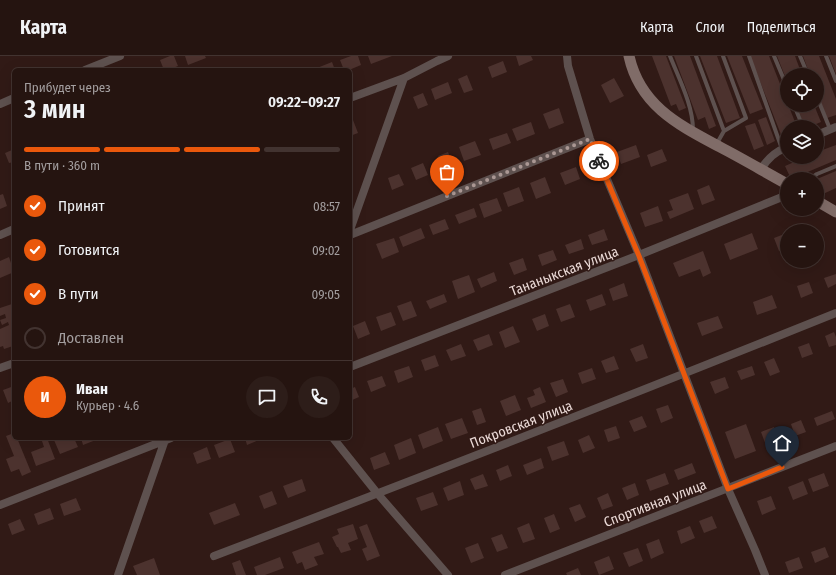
<!DOCTYPE html>
<html lang="ru">
<head>
<meta charset="utf-8">
<style>
	:root { --surface:#251410; --page:#2d1d19; --text:#f1f3f6; --muted:#a39e9f; --line:#423330; --accent:#ea580c }
	body { margin:0; font-family:"Fira Sans Condensed",sans-serif; background:var(--page); color:var(--text); height:100vh; display:flex; flex-direction:column; font-size:15px; white-space:nowrap }
	* { box-sizing:border-box; margin:0 }
	p { font-size:13px; color:var(--muted) }
	.icon { flex:none; width:22px; height:22px; fill:none; stroke:currentColor; stroke-width:2; stroke-linecap:round; stroke-linejoin:round }
	.map { position:relative; flex:1; overflow:hidden }
	.drawer { position:absolute; left:12px; top:12px; width:340px; height:372px; display:flex; flex-direction:column; background:var(--surface); border-radius:6px; box-shadow:0 4px 16px #0002,0 0 0 1px var(--line) }
	.drawer>* { flex:none }
	.tools { position:absolute; left:780px; top:12px; display:grid; gap:8px }
	.tools a { display:grid; place-items:center; width:44px; height:44px; border-radius:50%; background:var(--surface); box-shadow:0 4px 16px #0002,0 0 0 1px var(--line); font-size:20px }
	.pin { position:absolute; display:grid; place-items:center; width:34px; height:34px; color:#fff; margin:-41px -17px; border-radius:50% 50% 50% 0; rotate:-45deg; box-shadow:0 0 4px #0007 }
	.pin .icon { rotate:45deg }
	.courier { position:absolute; display:grid; place-items:center; width:40px; height:40px; margin:-20px; border:3px solid #ea580c; border-radius:50%; background:#fff; color:#222; box-shadow:0 1px 5px #0007 }
	.overview em { font-style:normal; font-weight:600 }
	.overview div { display:flex; flex-direction:column-reverse }
	.overview { display:flex; align-items:center; justify-content:space-between; height:68px; padding:0 12px }
	h1 { font-size:26px; font-weight:600; line-height:30px }
	.bar { display:grid; grid-template-columns:repeat(4,1fr); gap:6px 4px; align-content:center; height:48px; padding:0 12px }
	.bar i { height:5px; border-radius:3px; background:var(--line) }
	.bar .on { background:var(--accent) }
	.bar p { grid-column:span 4 }
	.line { display:flex; align-items:center; gap:10px; padding:0 12px; border-top:1px solid var(--line) }
	.line div { flex:1 }
	.round { display:grid; place-items:center; flex:none; width:42px; height:42px; border-radius:21px; background:var(--page) }
	ol { padding:0 12px; list-style:none }
	li { display:flex; align-items:center; gap:12px; height:44px }
	li p { margin-inline-start:auto }
	li .icon { padding:4px; border-radius:50%; background:var(--accent); color:#fff; stroke-width:4 }
	li:last-child { color:var(--muted) }
	li i { width:22px; height:22px; border:2px solid var(--line); border-radius:50% }
	header { display:flex; align-items:center; gap:24px; box-sizing:border-box; height:56px; padding:0 20px; background:var(--surface); border-bottom:1px solid var(--line) }
	header strong { font-size:19px }
	nav { display:flex; gap:22px; margin-inline-start:auto; font-size:14px }
	.map>svg:first-child { display:block }
	.building { fill:#4c322e }
	.lines { fill:none; stroke-linecap:round; stroke-linejoin:round }
	.lane { stroke:#5e514f; stroke-width:4 }
	.street { stroke:#5e514f; stroke-width:8 }
	.secondary { stroke:#806c68; stroke-width:11 }
	.done { stroke:#aa9793; stroke-width:4; stroke-dasharray:0 7.2 }
	.route { stroke:#ea580c; stroke-width:5 }
	.labels { text-anchor:middle; stroke-width:3; stroke-linejoin:round; paint-order:stroke }
	.street-label { font-size:14px; fill:#ebdad7; stroke:#311a16 }
</style>
</head>
<body>
<header>
<strong>Карта</strong>
<nav><a>Карта</a><a>Слои</a><a>Поделиться</a></nav>
</header>
<div class="map">
<svg width="836" height="519" viewBox="0 0 836 519">
	<rect width="100%" height="100%" fill="#311a16"/>
	<!-- building -->
	<path class="building" d="M170 0H174L178 10 168 14H164L160 4Z
		M185 0H205L206 2 188 9Z
		M351 0H358L361 9 349 14H344L340 4Z
		M368 0H392L371 8Z
		M516 0H531L533 4 519 10Z
		M652 0H666L686 52 679 55 676 48 671 50Z
		M674 0H690L716 70 709 73 705 61 698 64Z
		M700 0H717L740 62 726 67Z
		M727 0H742L763 53 750 58Z
		M750 0H769L797 71H787V79L782 81Z
		M777 0H795L802 19H787V25Z
		M803 0H819L836 43V59L827 62 817 37V19H810Z
		M829 0H836V18Z
		M503 5 507 16 492 22 488 11Z
		M332 6 335 14H318L317 12Z
		M467 19 473 34 464 37 458 23Z
		M614 22 624 40 610 47 601 29Z
		M448 26 452 37 435 44 431 33Z
		M423 37 428 49 418 53 413 41Z
		M796 49H814L821 66 809 71H805Z
		M559 52 564 67 549 73 543 58Z
		M766 61 775 85 767 89 758 64Z
		M353 64 358 77 350 80V65Z
		M531 66 535 78 517 85 512 73Z
		M755 67 764 90 754 94 745 70Z
		M507 77 511 87 493 94 489 83Z
		M475 85 481 99 464 105 459 91Z
		M636 89 640 101 621 108 617 96Z
		M836 89V104L791 123 785 110 806 101H817V96Z
		M662 93 667 105 651 111 647 99Z
		M12 94 14 100V106L9 107 5 97Z
		M448 96 454 111 444 115 438 100Z
		M423 107 428 119 416 124 411 112Z
		M576 111 580 123 565 129 560 117Z
		M836 115V132L823 138 817 123Z
		M399 118 404 129 392 134 388 122Z
		M545 121 551 137 536 143 530 127Z
		M709 129 715 144 702 149 697 134Z
		M519 131 524 145 508 151 503 137Z
		M688 137 694 153 670 163 667 156 673 154 669 144Z
		M3 138 7 150 0 153V139Z
		M497 142 502 155 484 162 479 148Z
		M658 150 663 165 645 171 640 157Z
		M474 152 477 161 459 168 455 159Z
		M445 163 449 173 433 179 429 169Z
		M421 172 425 182 403 191 399 181Z
		M604 173 608 184 592 189 588 179Z
		M752 177 758 193 730 204 724 188Z
		M787 177V192L779 195 774 182Z
		M394 182 399 196 382 203 376 188Z
		M581 183 584 193 569 198 565 189Z
		M553 194 557 204 542 210 538 199Z
		M703 195 711 217 703 221 700 213 679 221 673 207Z
		M9 201 14 216 0 222V205Z
		M523 202 527 214 514 219 509 207Z
		M494 216 497 225 481 232 477 223Z
		M836 218V228L828 232 824 222Z
		M469 219 475 236 458 243 452 225Z
		M809 226 813 237 801 242 797 230Z
		M624 227 628 240 613 245 609 233Z
		M444 238 447 246 430 253 426 245Z
		M602 238 606 249 590 255 586 244Z
		M772 239 777 252 757 259 753 246Z
		M411 245 417 260 403 265 397 250Z
		M12 248 14 253V286L12 287 13 290 4 293 3 290 0 291V273L9 269 8 266 2 269 0 264 6 262 5 258 0 260V252Z
		M570 248 575 261 561 266 556 253Z
		M391 256 396 269 381 275 376 261Z
		M545 258 549 270 537 275 532 263Z
		M718 260 723 272 702 280 697 267Z
		M365 265 370 278 358 283 353 270Z
		M513 270 520 286 505 292 499 276Z
		M834 276 836 281V289L829 291 825 280Z
		M489 278 493 289 478 295 473 284Z
		M809 287 813 298 802 302 798 291Z
		M461 288 466 300 451 305 446 294Z
		M643 288 648 302 636 306 630 293Z
		M435 299 439 310 425 315 421 304Z
		M614 300 619 313 606 317 601 305Z
		M774 302 780 316 770 320 764 306Z
		M409 310 413 321 398 327 394 315Z
		M752 310 755 319 741 324 737 315Z
		M592 312 596 323 582 328 578 317Z
		M382 320 386 330 371 336 367 325Z
		M725 321 729 332 715 338 710 326Z
		M563 323 568 336 556 341 550 327Z
		M14 330V344L8 347 3 334Z
		M355 331 359 341 350 345V333Z
		M540 331 546 346 531 352 527 342 535 339 533 334Z
		M515 339 521 354 506 360 500 345Z
		M668 349 673 362 661 367 656 353Z
		M481 352 486 366 477 369 472 355Z
		M832 355 835 363 817 370 814 362Z
		M642 360 647 371 634 376 629 365Z
		M462 362 468 377 451 383 445 368Z
		M801 364 806 376 795 380 791 368Z
		M746 368 756 395 735 403 725 376Z
		M616 370 620 382 608 386 604 374Z
		M438 371 443 385 423 393 418 379Z
		M774 371 780 387 767 392 761 376Z
		M14 377V382H17L31 416 22 420 19 413 11 416 6 403 14 400 6 380Z
		M589 379 595 392 583 397 578 384Z
		M41 382H47L55 403 36 410 31 396 44 391Z
		M60 382H74L78 391 60 398 54 384Z
		M81 382H101L83 389Z
		M245 382H264L247 389Z
		M411 382 416 397 399 404 394 389Z
		M230 383 235 396 219 402 214 389Z
		M564 385 569 399 552 405 547 391Z
		M207 391 211 403 197 408 193 397Z
		M385 396 390 408 374 414 370 402Z
		M541 402 544 412 527 419 523 409Z
		M692 407 696 417 678 424 674 414Z
		M508 409 512 420 500 425 496 414Z
		M665 417 669 428 650 435 646 424Z
		M824 417 829 430 813 436 808 423Z
		M483 418 488 430 475 434 470 423Z
		M302 423 306 435 288 442 283 430Z
		M460 425 464 439 448 445 443 432Z
		M803 425 808 438 793 444 788 431Z
		M635 427 639 439 627 444 622 432Z
		M272 435 277 448 264 453 259 440Z
		M433 436 438 449 421 455 416 442Z
		M608 437 613 450 602 454 597 442Z
		M771 440 776 453 762 459 757 445Z
		M76 442 81 454 64 460 60 448Z
		M235 447 240 459 214 469 209 457Z
		M580 448 586 461 575 466 569 452Z
		M50 452 54 463 38 469 34 458Z
		M554 458 560 473 550 477 544 462Z
		M712 460 717 472 704 477 699 465Z
		M20 463 25 474 12 479 8 468Z
		M529 467 535 483 523 487 517 472Z
		M353 468 358 483 348 487 351 494 341 497 338 491H337L332 481 339 478 337 473Z
		M367 468 380 500 367 505 362 493 367 491 359 471Z
		M690 470 695 482 681 488 677 475Z
		M502 478 508 492 497 496 491 482Z
		M659 483 664 497 651 503 646 488Z
		M319 486 324 498 314 501 318 509 305 514 302 506 297 508 292 496Z
		M478 487 484 502 471 507 465 492Z
		M825 491 829 501 815 507 811 496Z
		M638 492 643 505 629 511 623 497Z
		M609 500 614 513 599 519 594 506Z
		M280 501 284 512 265 519H257L254 511Z
		M799 501 803 512 789 517 785 506Z
		M154 502 160 519H137L133 510Z
		M240 504 246 519H236L232 507Z
		M578 512 581 519H567L566 517Z"/>
	<g class="lines">
		<!-- lane -->
		<path class="lane" d="M670 0C679 23 693 49 693 74
			M696 0 724 75 716 89
			M723 0 746 62 724 75
			M749 0 782 93
			M774 0 787 31
			M800 0 808 19
			M826 0 836 25
			M817 41 830 73
			M794 49 803 71
			M810 123 817 118 836 110"/>
		<!-- street -->
		<path class="street" d="M567 0 568 10 590 83 639 199 728 433 755 494 765 519
			M85 14 120 0
			M350 42 404 22 437 5 448 0
			M0 48 14 42
			M817 79 836 71
			M761 113C768 102 775 96 787 91
			M350 174 404 22
			M0 179 14 173
			M350 179 590 83
			M350 311 639 199 787 139
			M0 312 14 307
			M333 382 377 437 448 519
			M0 449 171 382
			M214 500C422 421 629 340 836 257
			M118 519 165 384
			M505 519 836 390"/>
		<!-- secondary -->
		<path class="secondary" d="M629 0C640 50 679 69 720 91 743 103 765 116 787 128
			M817 145 836 156"/>
	</g>
	<g class="lines">
		<!-- done -->
		<path class="done" d="M447 140 590 83 599 105"/>
		<!-- route -->
		<path class="route" d="M599 105 639 200 728 433 782 411"/>
	</g>
	<g class="labels">
		<!-- street labels -->
		<g class="street-label">
			<text transform="translate(564 215) rotate(-21)" y="5">Тананыкская улица</text>
			<text transform="translate(521 368) rotate(-21)" y="5">Покровская улица</text>
			<text transform="translate(655 447) rotate(-21)" y="5">Спортивная улица</text>
		</g>
	</g>
</svg>
<div class="tools">
<a><svg class="icon" aria-label="locate" viewBox="0 0 24 24"><circle cx="12" cy="12" r="6"/><path d="M12 2v4M12 18v4M2 12h4M18 12h4"/></svg></a>
<a><svg class="icon" aria-label="layers" viewBox="0 0 24 24"><path d="M12 4l9 5-9 5-9-5zM3 14l9 5 9-5"/></svg></a>
<a>+</a>
<a>−</a>
</div>
<div class="pin" style="left:447px;top:140px;background:#ea580c"><svg class="icon" aria-label="bag" viewBox="0 0 24 24"><path d="M5 8h14l-1 12H6zM9 8a3 3 0 0 1 6 0"/></svg></div>
<div class="pin" style="left:782px;top:411px;background:#1f2937"><svg class="icon" aria-label="home" viewBox="0 0 24 24"><path d="M3 11l9-7 9 7M6 9v11h12V9"/></svg></div>
<div class="courier" style="left:599px;top:105px"><svg class="icon" aria-label="bike" viewBox="0 0 24 24"><circle cx="6" cy="16" r="4"/><circle cx="18" cy="16" r="4"/><path d="M6 16l4-8h5l3 8M10 8l3 8H6M13 5h3"/></svg></div>
<section class="drawer">
<div class="overview"><div><h1>3 мин</h1><p>Прибудет через</p></div><em>09:22–09:27</em></div>
<div class="bar"><i class="on"></i><i class="on"></i><i class="on"></i><i></i><p>В пути · 360 m</p></div>
<ol>
<li><svg class="icon" aria-label="check" viewBox="0 0 24 24"><path d="M5 12l5 5 9-10"/></svg>Принят<p>08:57</p></li>
<li><svg class="icon" aria-label="check" viewBox="0 0 24 24"><path d="M5 12l5 5 9-10"/></svg>Готовится<p>09:02</p></li>
<li><svg class="icon" aria-label="check" viewBox="0 0 24 24"><path d="M5 12l5 5 9-10"/></svg>В пути<p>09:05</p></li>
<li><i></i>Доставлен</li>
</ol>
<div class="line" style="height:72px"><b class="round" style="background:var(--accent);color:#fff">И</b><div><b>Иван</b><p>Курьер · 4.6</p></div><a class="round"><svg class="icon" aria-label="chat" viewBox="0 0 24 24"><path d="M4 5h16v11H9l-5 4z"/></svg></a><a class="round"><svg class="icon" aria-label="phone" viewBox="0 0 24 24"><path d="M5 4h4l2 5-3 2q2 4 5 5l2-3 5 2v4C11 20 4 13 5 4z"/></svg></a></div>
</section>
</div>
</body>
</html>
